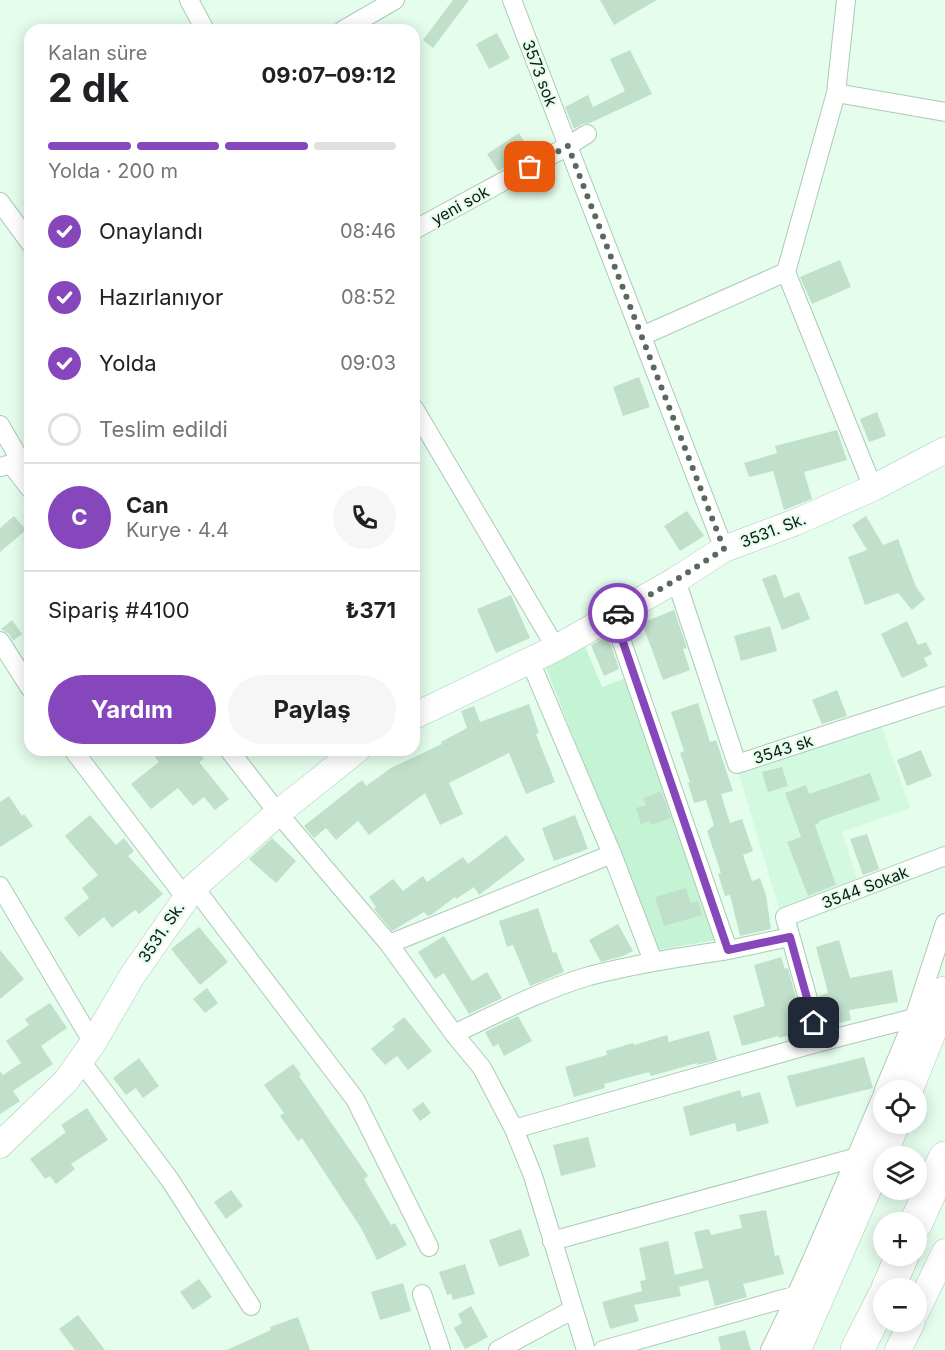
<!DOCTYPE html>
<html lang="tr">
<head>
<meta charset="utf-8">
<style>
	:root { --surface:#fff; --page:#f6f6f6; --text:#202124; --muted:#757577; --line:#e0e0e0; --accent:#8647bc }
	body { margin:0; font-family:Inter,sans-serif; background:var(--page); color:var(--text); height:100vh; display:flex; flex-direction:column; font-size:22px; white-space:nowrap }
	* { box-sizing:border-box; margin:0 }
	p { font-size:20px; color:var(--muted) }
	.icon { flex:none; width:33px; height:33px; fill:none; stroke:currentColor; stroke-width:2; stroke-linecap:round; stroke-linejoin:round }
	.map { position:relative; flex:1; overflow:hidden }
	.sheet { position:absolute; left:24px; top:24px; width:396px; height:732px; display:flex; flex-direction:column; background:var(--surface); border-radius:18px; box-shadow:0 3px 15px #0003 }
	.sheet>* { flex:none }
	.tools { position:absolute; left:873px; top:1080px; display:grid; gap:12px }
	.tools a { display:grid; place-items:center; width:54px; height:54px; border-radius:50%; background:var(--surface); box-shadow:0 3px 15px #0003; font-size:30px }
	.pin { position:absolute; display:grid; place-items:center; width:51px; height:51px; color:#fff; margin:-26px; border-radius:12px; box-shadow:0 3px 9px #0006 }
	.courier { position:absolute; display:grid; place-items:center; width:60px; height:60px; margin:-30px; border:4px solid #8647bc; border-radius:50%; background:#fff; color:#222; box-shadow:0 2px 8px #0007 }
	.headline em { font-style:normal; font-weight:700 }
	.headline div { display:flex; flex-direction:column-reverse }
	.headline { display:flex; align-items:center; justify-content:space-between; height:102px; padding:0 24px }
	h1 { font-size:39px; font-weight:700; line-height:45px }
	.bar { display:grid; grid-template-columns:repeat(4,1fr); gap:9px 6px; align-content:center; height:72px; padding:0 24px }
	.bar i { height:8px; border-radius:4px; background:var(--line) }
	.bar .active { background:var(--accent) }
	.bar p { grid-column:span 4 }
	.line { display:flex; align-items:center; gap:15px; padding:0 24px; border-top:2px solid var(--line) }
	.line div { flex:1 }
	.round { display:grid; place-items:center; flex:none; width:63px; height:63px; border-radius:32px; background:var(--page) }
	ol { padding:0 24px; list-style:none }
	li { display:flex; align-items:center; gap:18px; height:66px }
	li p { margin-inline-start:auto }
	li .icon { padding:6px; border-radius:50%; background:var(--accent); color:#fff; stroke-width:4 }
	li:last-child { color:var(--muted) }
	li i { width:33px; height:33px; border:3px solid var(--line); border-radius:50% }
	.cta { display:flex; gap:12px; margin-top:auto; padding:12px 24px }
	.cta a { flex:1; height:69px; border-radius:36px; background:var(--accent); color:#fff; font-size:24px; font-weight:700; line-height:69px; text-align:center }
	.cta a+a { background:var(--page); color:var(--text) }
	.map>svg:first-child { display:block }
	.built { fill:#d3fae0 }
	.green { fill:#c4f4d4 }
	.building { fill:#c1e0cb }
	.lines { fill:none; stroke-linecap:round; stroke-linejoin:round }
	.street-casing { stroke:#accab6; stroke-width:20 }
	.secondary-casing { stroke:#accab6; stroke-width:27 }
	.highway-casing { stroke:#accab6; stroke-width:34 }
	.street { stroke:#fff; stroke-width:18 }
	.secondary { stroke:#fff; stroke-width:26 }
	.highway { stroke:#fff; stroke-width:33 }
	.done { stroke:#5a695f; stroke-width:6; stroke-dasharray:0 10.8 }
	.route { stroke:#8647bc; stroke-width:8 }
	.labels { text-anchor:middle; stroke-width:4.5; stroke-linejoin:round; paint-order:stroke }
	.street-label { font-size:16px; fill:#0f1a13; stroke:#e4fdec }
</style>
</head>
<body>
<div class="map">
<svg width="945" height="1350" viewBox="0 0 945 1350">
	<rect width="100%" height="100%" fill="#e4fdec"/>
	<!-- built -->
	<path class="built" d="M882 727 910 808 842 832 859 884 779 909 738 771Z"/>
	<!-- green -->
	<path class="green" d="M584 644 602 687 626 678 721 939 658 950 544 663Z"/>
	<!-- building -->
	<path class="building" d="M453 0H469L433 48 423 40Z
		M600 0H657L614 25Z
		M497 33 510 58 489 69 476 44Z
		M630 50 652 94 590 123 582 124 574 129 565 107 588 95 593 107 625 91 610 59Z
		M519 133 531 153 498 171 487 154Z
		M840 260 851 287 812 304 800 277Z
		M639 377 650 407 623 416 613 387Z
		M877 412 886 436 869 442 860 419Z
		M837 430 847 460 804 472 812 499 784 510 773 471 749 477 744 463 777 453 775 446Z
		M687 511 704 536 680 551 664 526Z
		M14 516 26 530 0 552V528Z
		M866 516 883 545 898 539 916 587 925 599 912 610 898 593 865 605 848 557 867 550 852 525Z
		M776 574 784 598 799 592 810 619 782 630 762 579Z
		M511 595 530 638 496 653 477 609Z
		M674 610 687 648 683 649 690 670 663 680 642 623Z
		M12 620 22 634 13 641 9 634 1 629Z
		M907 621 918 645 926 642 932 654 924 658 928 666 902 678 881 634Z
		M770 626 777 651 741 661 734 636Z
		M608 636 619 669 604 676 591 645Z
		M837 690 847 716 822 724 812 700Z
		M698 703 710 742 716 740 733 791 721 794 730 823 742 819 753 851 743 855 752 881 760 878 766 895 771 929 740 936 730 895 725 896 718 874 721 873 707 831 714 825 706 800 694 803 688 783 690 782 680 753 684 751 671 712Z
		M529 704 539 733 536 734 555 782 526 794 509 753 449 783 463 814 440 825 425 793 369 835 358 821 336 840 326 828 314 838 304 826 362 780 366 786 391 768 442 744 441 742 467 728 461 711 474 706 480 722Z
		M164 750H197L204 759 199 762 229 799 215 810 204 797 193 806 178 788 151 809 131 784 159 762 155 757Z
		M921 750 932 776 907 786 897 760Z
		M782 767 788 786 768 792 762 772Z
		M870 773 880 800 819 821V823L815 825 836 885 808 896 787 842 801 837 785 793 806 785 809 794Z
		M661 791 671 818 651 825 650 821 641 824 636 808 646 805 643 798Z
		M9 796 22 816 24 814 33 826 0 847V802Z
		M90 815 116 845 124 838 134 851 128 856 163 894 139 914 135 910 112 928 104 917 79 937 64 918 89 898 82 888 98 875 65 836Z
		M575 815 588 849 554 861 542 828Z
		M867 834 879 869 863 875 850 839Z
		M506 835 525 860 479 895 474 887 456 899 455 897 431 915 428 916 424 912 392 931 374 909 376 907 369 897 393 879 403 891 423 876 427 882 463 857 468 864Z
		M272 838 296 861 276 883 249 859Z
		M686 888 691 903 698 901 702 915 664 926 655 897Z
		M538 908 553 953 556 952 564 972 530 986 513 945 507 947 499 921Z
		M618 924 633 951 623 956 601 962 589 940Z
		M199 927 228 962 200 985 171 949Z
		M444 936 472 981 487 972 502 998 469 1014 444 973 435 979 418 952Z
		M839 940 850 978 892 970 898 1002 849 1010 851 1020 827 1026 819 996 828 993 816 947Z
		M0 950 24 979 0 999Z
		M781 957 785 969 788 968 805 1031 779 1038 778 1036 742 1046 733 1016 765 1006 754 965Z
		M207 988 218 1003 205 1013 193 999Z
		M50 1003 67 1028 41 1046 53 1064 13 1091 20 1101 0 1114V1071L3 1075 21 1063 6 1041 29 1025 25 1019Z
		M518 1016 532 1041 504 1056 498 1044 493 1047 485 1032Z
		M404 1017 432 1051 408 1070 397 1056 385 1065 371 1049 395 1029 392 1027Z
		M709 1031 717 1060 697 1065V1063L651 1076 649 1072 604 1084 605 1088 574 1097 565 1067 607 1055 606 1051 633 1043 634 1045 667 1035 669 1042Z
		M864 1057 873 1088 796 1107 787 1076Z
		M139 1058 159 1086 143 1098 136 1088 126 1095 113 1078Z
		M293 1064 301 1074 299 1076 368 1176 364 1179 391 1225 395 1223 407 1245 377 1260 361 1228 302 1138 298 1141 280 1116 284 1113 264 1085Z
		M740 1090 742 1097 760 1092 769 1123 737 1132 735 1123 690 1136 683 1107Z
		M423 1102 431 1113 420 1121 412 1110Z
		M87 1108 108 1140 71 1164 75 1169 56 1184 50 1176 45 1179 30 1159 66 1132 61 1125Z
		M588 1137 596 1167 561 1176 553 1145Z
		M231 1190 243 1206 226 1219 214 1202Z
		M766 1210 775 1256 779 1255 784 1274 743 1284 747 1297 715 1306 708 1280 679 1287 681 1296 634 1305 639 1321 610 1329 602 1302 642 1291 640 1281 646 1280 639 1248 668 1241 675 1275 703 1268 694 1232 709 1229 711 1235 742 1228 739 1215Z
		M521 1229 530 1256 499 1267 489 1240Z
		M465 1264 475 1294 453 1300 451 1294 447 1295 439 1272Z
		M199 1279 212 1297 193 1310 180 1292Z
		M403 1283 411 1311 380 1320 371 1292Z
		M471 1306 488 1337 465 1349 454 1328 462 1323 458 1314Z
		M78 1315 105 1350H75L59 1329Z
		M298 1317 310 1350H227L271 1330 270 1327Z
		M745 1330 751 1350H721L718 1337Z"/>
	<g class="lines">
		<!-- street casing -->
		<g class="street-casing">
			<path id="street" d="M189 0 205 30
				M846 0 836 93 786 272 873 488
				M343 30 395 0
				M836 93 945 112
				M587 134 568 146 724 549
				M0 202 30 243
				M414 230 568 146 512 0
				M642 336 786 272
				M414 408 556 648
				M0 425 19 458 11 464 0 467
				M11 464 30 489
				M676 580 737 764 945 696
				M613 616 728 950 790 937
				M0 641 30 688
				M530 661 612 854 653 961
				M73 750 185 897
				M229 750 278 813 389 944 454 1034 482 1068 514 1129 533 1176 586 1350
				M0 886 93 1043
				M194 887 355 1099 429 1247
				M389 944 612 854
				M454 1034C498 1013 542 990 589 976 635 964 681 957 728 950
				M820 1042 785 917 945 856
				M81 1061 170 1180 251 1306
				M884 1090 914 1018 945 923
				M514 1129 820 1042 914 1018
				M552 1241 854 1158
				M422 1294 441 1350
				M498 1350 572 1310
				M603 1350 797 1295
				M770 1350C812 1266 846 1178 884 1092"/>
		</g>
		<!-- secondary casing -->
		<g class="secondary-casing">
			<path id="secondary" d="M414 716 556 648 676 580 724 549 796 522 873 488 945 450
				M0 1145 66 1081 93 1043 132 976 194 887 278 813 357 750
				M916 1312 945 1252
				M898 1350 912 1322"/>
		</g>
		<!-- highway casing -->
		<g class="highway-casing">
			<path id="highway" d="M906 1090 945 993
				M916 1223 945 1158
				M888 1288 902 1256
				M794 1350 893 1124
				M857 1350 884 1297"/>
		</g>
		<!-- street -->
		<use href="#street" class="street"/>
		<!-- secondary -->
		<use href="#secondary" class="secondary"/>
		<!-- highway -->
		<use href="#highway" class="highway"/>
	</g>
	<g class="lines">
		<!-- done -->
		<path class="done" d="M530 167 568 146 724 549 676 580 618 613"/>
		<!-- route -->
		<path class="route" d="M618 613 614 616 728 950 790 937 814 1023"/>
	</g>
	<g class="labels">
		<!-- street labels -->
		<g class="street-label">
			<text transform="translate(540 73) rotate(69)" y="6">3573 sok</text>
			<text transform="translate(460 205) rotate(-29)" y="6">yeni sok</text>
			<text transform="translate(773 530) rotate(-21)" y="6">3531. Sk.</text>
			<text transform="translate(783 749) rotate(-18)" y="6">3543 sk</text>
			<text transform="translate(865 887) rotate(-21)" y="6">3544 Sokak</text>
			<text transform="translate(161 932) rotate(-56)" y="6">3531. Sk.</text>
		</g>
	</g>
</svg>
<div class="tools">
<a><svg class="icon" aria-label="locate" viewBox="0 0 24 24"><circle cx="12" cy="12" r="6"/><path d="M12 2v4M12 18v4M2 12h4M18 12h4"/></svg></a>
<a><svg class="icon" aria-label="layers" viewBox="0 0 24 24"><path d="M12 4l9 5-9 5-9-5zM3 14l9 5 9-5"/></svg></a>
<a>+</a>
<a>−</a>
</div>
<div class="pin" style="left:530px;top:167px;background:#ea580c"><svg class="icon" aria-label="bag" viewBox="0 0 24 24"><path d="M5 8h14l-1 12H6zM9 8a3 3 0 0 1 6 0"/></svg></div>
<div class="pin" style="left:814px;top:1023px;background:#1f2937"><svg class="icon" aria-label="home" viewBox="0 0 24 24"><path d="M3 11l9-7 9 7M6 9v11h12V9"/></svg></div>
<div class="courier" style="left:618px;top:613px"><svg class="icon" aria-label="car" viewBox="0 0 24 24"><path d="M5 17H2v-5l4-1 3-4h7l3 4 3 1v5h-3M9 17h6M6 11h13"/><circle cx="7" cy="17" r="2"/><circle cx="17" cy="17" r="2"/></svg></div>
<section class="sheet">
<div class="headline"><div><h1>2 dk</h1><p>Kalan süre</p></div><em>09:07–09:12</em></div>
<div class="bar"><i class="active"></i><i class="active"></i><i class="active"></i><i></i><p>Yolda · 200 m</p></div>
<ol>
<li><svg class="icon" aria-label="check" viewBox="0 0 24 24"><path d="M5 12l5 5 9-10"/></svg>Onaylandı<p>08:46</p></li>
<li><svg class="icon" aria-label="check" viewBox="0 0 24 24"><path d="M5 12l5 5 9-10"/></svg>Hazırlanıyor<p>08:52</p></li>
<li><svg class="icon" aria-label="check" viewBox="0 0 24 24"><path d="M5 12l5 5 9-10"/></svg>Yolda<p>09:03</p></li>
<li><i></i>Teslim edildi</li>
</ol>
<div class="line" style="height:108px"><b class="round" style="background:var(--accent);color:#fff">C</b><div><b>Can</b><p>Kurye · 4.4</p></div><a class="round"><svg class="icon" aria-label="phone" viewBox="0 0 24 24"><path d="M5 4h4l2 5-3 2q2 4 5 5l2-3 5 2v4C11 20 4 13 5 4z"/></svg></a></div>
<div class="line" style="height:78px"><div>Sipariş #4100</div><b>₺371</b></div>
<div class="cta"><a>Yardım</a><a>Paylaş</a></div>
</section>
</div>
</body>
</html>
